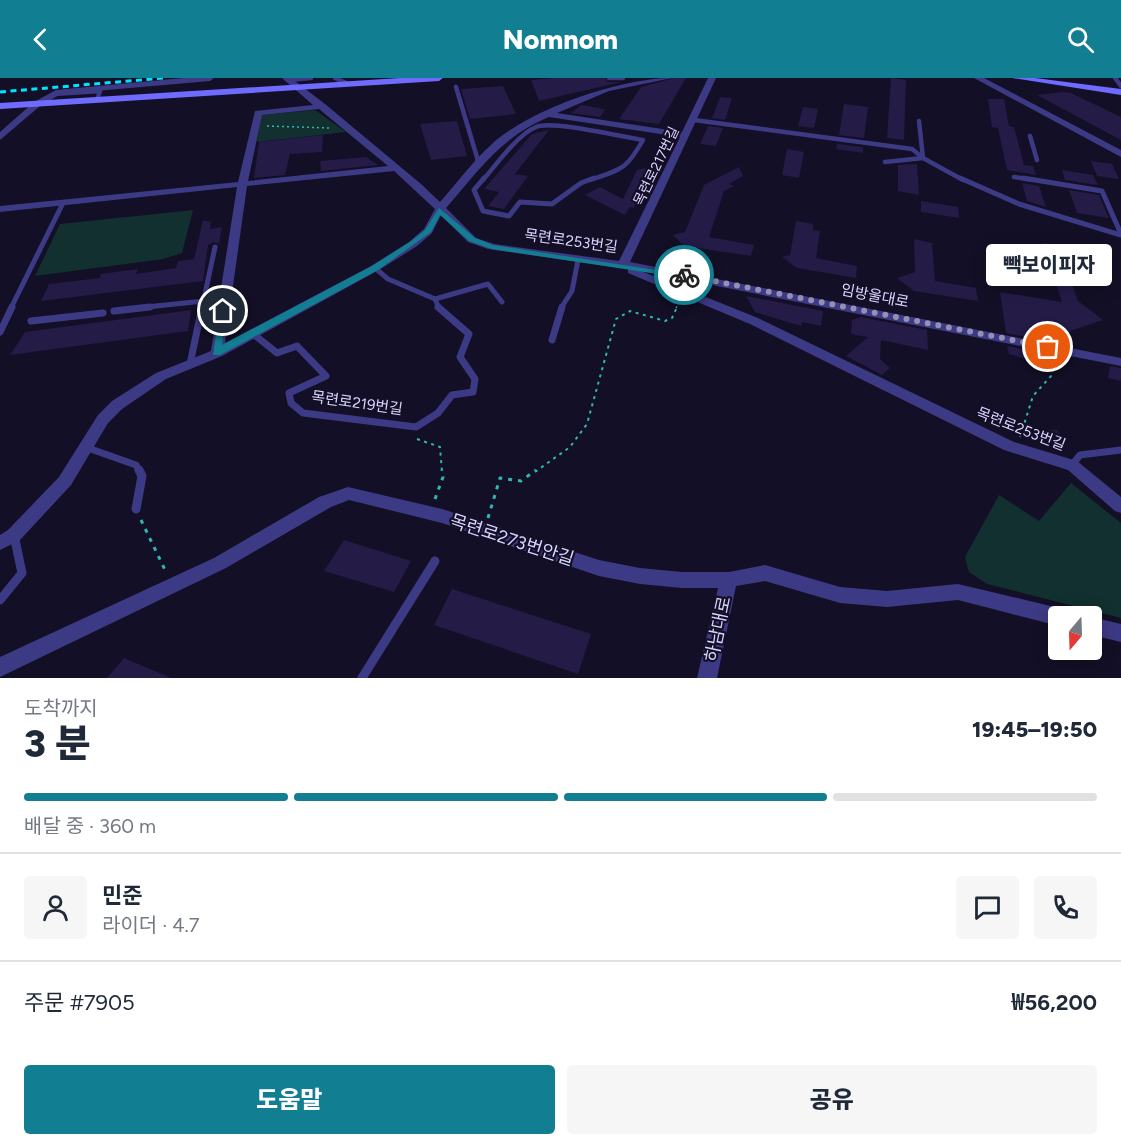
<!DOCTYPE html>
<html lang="ko">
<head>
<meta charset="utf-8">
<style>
	:root { --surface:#fff; --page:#f6f6f7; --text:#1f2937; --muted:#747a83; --line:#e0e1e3; --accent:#117e91 }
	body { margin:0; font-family:Figtree,"Noto Sans KR",sans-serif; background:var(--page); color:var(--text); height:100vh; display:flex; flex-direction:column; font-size:22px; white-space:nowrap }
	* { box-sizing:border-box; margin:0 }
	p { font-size:20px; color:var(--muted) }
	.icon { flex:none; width:33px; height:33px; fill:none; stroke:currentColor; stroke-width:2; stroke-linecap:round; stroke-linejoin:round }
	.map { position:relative; height:600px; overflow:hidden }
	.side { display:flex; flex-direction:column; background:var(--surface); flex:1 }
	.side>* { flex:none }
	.needle { width:39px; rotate:199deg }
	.fabs { position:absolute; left:1048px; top:528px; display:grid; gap:12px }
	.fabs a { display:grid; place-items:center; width:54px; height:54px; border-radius:6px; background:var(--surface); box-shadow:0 3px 15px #0003; font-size:30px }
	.pin { position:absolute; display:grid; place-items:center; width:51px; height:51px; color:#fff; margin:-26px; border:3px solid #fff; border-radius:50%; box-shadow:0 2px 6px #0007 }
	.courier { position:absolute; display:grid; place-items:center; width:60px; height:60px; margin:-30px; border:4px solid #117e91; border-radius:50%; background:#fff; color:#222; box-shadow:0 2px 8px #0007 }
	.bubble { position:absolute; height:42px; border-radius:6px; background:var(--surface); box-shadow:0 3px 15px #0003; font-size:20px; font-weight:800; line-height:42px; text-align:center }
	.summary em { font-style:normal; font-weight:800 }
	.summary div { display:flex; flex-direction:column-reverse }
	.summary { display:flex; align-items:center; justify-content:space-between; height:102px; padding:0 24px }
	h1 { font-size:39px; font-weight:800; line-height:45px }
	.bar { display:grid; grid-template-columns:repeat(4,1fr); gap:9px 6px; align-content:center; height:72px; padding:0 24px }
	.bar i { height:8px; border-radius:4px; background:var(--line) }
	.bar .selected { background:var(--accent) }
	.bar p { grid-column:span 4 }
	.line { display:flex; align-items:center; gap:15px; padding:0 24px; border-top:2px solid var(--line) }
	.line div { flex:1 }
	.round { display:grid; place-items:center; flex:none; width:63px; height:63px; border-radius:6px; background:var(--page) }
	.primary-button { display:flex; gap:12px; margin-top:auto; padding:12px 24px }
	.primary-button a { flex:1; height:69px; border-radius:6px; background:var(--accent); color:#fff; font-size:24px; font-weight:800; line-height:69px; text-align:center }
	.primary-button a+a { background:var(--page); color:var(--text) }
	header { display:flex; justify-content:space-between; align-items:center; height:78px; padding:0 24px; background:var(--accent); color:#fff; font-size:27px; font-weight:800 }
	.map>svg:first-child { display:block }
	.green { fill:#12302f }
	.building { fill:#241b47 }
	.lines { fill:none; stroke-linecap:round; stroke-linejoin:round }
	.path-far2 { stroke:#2fb8b0; stroke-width:1.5; stroke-dasharray:2 3; stroke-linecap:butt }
	.path-far1 { stroke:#2fb8b0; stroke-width:2; stroke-dasharray:3 4.5; stroke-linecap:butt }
	.path { stroke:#2fb8b0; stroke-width:3; stroke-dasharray:4 6; stroke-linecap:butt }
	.service-far3 { stroke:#3d3a85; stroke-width:4.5 }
	.service-far2 { stroke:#3d3a85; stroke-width:5 }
	.service-far1 { stroke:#3d3a85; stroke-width:7 }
	.service { stroke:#3d3a85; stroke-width:9 }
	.minor { fill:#3d3a85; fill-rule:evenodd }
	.tertiary { fill:#3d3a85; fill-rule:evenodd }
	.secondary { fill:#6f6bff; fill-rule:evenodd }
	.rail { stroke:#00e5ff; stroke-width:3; stroke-dasharray:6 4.5; stroke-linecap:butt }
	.route { fill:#117e91 }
	.done { stroke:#948fb3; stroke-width:6; stroke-dasharray:0 10.8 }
	.labels { text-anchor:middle; stroke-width:4.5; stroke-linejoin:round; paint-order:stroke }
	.far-street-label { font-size:14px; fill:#d9d4ff; stroke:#130f26 }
	.street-label { font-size:15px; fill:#d9d4ff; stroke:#130f26 }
	.near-street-label { font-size:18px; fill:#d9d4ff; stroke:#130f26 }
</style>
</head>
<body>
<header><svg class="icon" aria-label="back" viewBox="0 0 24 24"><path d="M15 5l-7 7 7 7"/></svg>Nomnom<svg class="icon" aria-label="search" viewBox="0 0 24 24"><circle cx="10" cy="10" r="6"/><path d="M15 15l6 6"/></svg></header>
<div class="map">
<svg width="1121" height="600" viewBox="0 0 1121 600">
	<rect width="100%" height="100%" fill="#130f26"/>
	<!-- green -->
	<path class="green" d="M315 32 346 54 257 64 261 37Z
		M193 132 182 175 163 181 35 198 60 146Z
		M1071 405 1121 445V540L987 506 969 494 965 479 999 417 1039 443Z"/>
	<!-- building -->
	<path class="building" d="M556 0H605L608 4H622L539 23 531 2Z
		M674 0H686L659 46 619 41 641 9Z
		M891 0 906 2 904 62 887 60Z
		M503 8 516 36 470 41 461 11Z
		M1063 14 1071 15 1121 39V62L1037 17Z
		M720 19 732 20 725 42 712 40Z
		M988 21H1004L1009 48 1014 49 1024 87 1033 88 1036 97 1007 92 998 50 992 49Z
		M844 26 868 29 864 60 839 57Z
		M581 27 599 30 605 32 600 39 571 35Z
		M803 29 818 31 814 50 798 48Z
		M457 43 467 78 431 82 420 46Z
		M708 48 723 50 716 68 700 66Z
		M549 52 515 96 528 98 504 131 488 128 499 114 484 111 532 56Z
		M323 57 322 74 290 76 285 97 254 100 259 64Z
		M837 66 863 69V75L836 71Z
		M787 71 804 74 799 100 782 97Z
		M366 79 378 87 321 93 320 83Z
		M1091 83 1112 86 1119 101 1097 98Z
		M917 86 919 117 898 113V87Z
		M658 87 644 119 641 117 634 130 630 129 625 137 585 117 600 109 623 121 637 92Z
		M739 89 743 98 729 106 734 108 724 113 709 159 754 167 751 178 684 168 673 157 685 154 704 107Z
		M1062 92 1093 97 1098 107 1065 102Z
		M1022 105 1039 108 1046 129 1027 123Z
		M1069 112 1099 117 1109 140 1077 135Z
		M921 123 958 129 959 140 921 134Z
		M203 142 211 144 210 151 222 149 219 166 214 164 208 167 203 203 41 223 49 206 100 200 101 196 138 191 136 196 176 190 178 183 194 181Z
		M796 143 813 146V152L820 153 816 180 857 188 856 200 797 190 782 179 790 177Z
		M914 161 932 165 935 203 976 210 978 223 914 213 897 200 915 194Z
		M1043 165 1058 167 1078 223 1103 242 1052 259 1040 257 1042 262 1006 255 1000 214 1062 224Z
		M746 218 823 233 821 248 802 244 801 248 755 234Z
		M191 232 188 253 10 277 25 254Z
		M861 239 927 252 928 272 881 262 880 281 890 290 882 297 846 278 868 259 851 256 852 242Z
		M1007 268 1044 275 1047 287 1009 276Z
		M1110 288 1121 290V303L1108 300Z
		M1057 352 1065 363 1039 364 1031 353Z
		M344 462 411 483 394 514 324 493Z
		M452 511 591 556 578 596 434 547Z
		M124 580 171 600H107Z"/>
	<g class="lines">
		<!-- path-far2 -->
		<path class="path-far2" d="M267 48 330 50
			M676 230 680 223"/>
		<!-- path-far1 -->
		<path class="path-far1" d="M1020 359 1033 318 1051 298 1050 281
			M417 361 440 369 442 394
			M535 394 570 369 587 346 616 241 630 233 665 243 672 240 677 229"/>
		<!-- path -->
		<path class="path" d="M435 421 443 399 442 392
			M488 440 500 400 521 403 536 392
			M141 442 166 494"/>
		<!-- service-far3 -->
		<path class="service-far3" d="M335 0 348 6
			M609 0H623
			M1115 0 1121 8
			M288 2 311 0
			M456 9 479 86
			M54 16 100 13 97 22
			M694 42 912 71 923 80 885 84
			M919 43 923 80 963 102
			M1030 58 1037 82
			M1014 99 1033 102
			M483 102C496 87 518 56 536 49 552 42 622 59 643 62 626 92 622 91 590 102"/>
		<!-- service-far2 -->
		<path class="service-far2" d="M484 100 474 112 483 133 509 138 520 124 552 126 581 105 594 100
			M960 100 1019 126 1121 157
			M1023 100 1102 113 1121 156
			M375 190 388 201 435 221 439 230
			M435 221 488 206 502 224
			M11 230 63 125
			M137 230 204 223
			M202 230 215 169
			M561 230 572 213 578 182"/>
		<!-- service-far1 -->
		<path class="service-far1" d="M114 233 150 229
			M31 243 103 235
			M0 254 12 229
			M252 255 277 275 297 268 326 298 289 315 291 325 303 335 416 349 438 335 452 317 473 314 475 301 460 279 469 256 438 229
			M552 262 562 229
			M190 286 202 229
			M85 369 136 387 140 394
			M1072 387 1080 377 1121 372"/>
		<!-- service -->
		<path class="service" d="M136 431 142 398 139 392
			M0 522 22 495 14 457
			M362 600 435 483"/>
		<!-- minor -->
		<path class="minor" d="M282 0H291L325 26 421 106 440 124C457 105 473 83 492 66 530 31 620 0 672 0L609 13 557 35 682 54 708 0H716L630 184 1121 280V288L641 193 758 240 1014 364 1077 383 1121 419V435L1115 433 1068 392 1004 372 750 246 628 195V191L488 171 468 164 441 137 432 155 417 168 379 192 222 278 166 301 122 331 108 345 71 407 20 462 0 472V457L8 452 59 399 98 337 112 323 156 295 211 273 237 109 0 134V128L238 104 255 33 313 27ZM319 31 388 88 248 103 262 37ZM549 39 680 59 619 183 494 166 476 160 446 130C478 93 502 58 549 39ZM394 93 435 131 424 151 409 164 371 188 225 265 247 108Z
			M974 0H984L1121 72V79Z
			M348 409 442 431 599 482 640 490 682 494H729L765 487 840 509 887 513 958 506 1059 530 1065 533 1068 538H1059V548L958 522 887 529 840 525 765 503 736 508 717 600H697L718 510H682L640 506 599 498 442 445 349 422 331 429 226 490 0 599V579L214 480 319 419Z
			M1092 539 1121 546V564L1092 557Z"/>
		<!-- tertiary -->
		<path class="tertiary" d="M183 0H214L210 3 61 16 40 28 0 62V54L34 24 56 12Z"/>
		<!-- secondary -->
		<path class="secondary" d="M400 0H443L439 3 0 31V25Z
			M1012 0H1035L1121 11V17Z"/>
		<!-- rail -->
		<path class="rail" d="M0 14 164 0"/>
	</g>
	<!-- route -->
	<path class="route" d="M439 130 475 160 493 167 688 197 684 200 492 171 469 163 440 137 431 154 378 192 220 277H213L220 231 227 233 222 267 372 188 410 164 425 152Z"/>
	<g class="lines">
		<!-- done -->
		<path class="done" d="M684 197 1048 269"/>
	</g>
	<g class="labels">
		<!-- far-street labels -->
		<g class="far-street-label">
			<text transform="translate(656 88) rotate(-64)" y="5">목련로217번길</text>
		</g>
		<!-- street labels -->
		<g class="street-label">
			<text transform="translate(571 163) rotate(8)" y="5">목련로253번길</text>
			<text transform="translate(875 218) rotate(11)" y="5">임방울대로</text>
			<text transform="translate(357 325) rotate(8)" y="5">목련로219번길</text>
			<text transform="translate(1021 351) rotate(21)" y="5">목련로253번길</text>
		</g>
		<!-- near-street labels -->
		<g class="near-street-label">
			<text transform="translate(512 462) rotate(18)" y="6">목련로273번안길</text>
			<text transform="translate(718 551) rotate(-78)" y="6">하남대로</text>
		</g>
	</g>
</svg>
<div class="fabs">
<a><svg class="needle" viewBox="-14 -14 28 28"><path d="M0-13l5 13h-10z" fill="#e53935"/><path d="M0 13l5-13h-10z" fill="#747a83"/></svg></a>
</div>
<div class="pin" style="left:1048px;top:269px;background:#ea580c"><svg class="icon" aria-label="bag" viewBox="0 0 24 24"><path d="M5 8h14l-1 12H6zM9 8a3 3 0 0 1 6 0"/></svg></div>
<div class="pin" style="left:223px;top:233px;background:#1f2937"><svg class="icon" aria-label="home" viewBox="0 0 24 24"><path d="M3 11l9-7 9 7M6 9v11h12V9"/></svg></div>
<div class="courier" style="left:684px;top:197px"><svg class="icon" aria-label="bike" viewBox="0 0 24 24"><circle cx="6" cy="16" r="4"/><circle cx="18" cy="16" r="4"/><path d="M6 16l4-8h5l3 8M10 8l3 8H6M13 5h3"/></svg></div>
<div class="bubble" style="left:986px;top:166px;width:126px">빽보이피자</div>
</div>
<section class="side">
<div class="summary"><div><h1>3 분</h1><p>도착까지</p></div><em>19:45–19:50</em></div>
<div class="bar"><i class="selected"></i><i class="selected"></i><i class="selected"></i><i></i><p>배달 중 · 360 m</p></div>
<div class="line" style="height:108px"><a class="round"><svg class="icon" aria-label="person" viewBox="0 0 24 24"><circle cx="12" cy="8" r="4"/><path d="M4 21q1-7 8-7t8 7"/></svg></a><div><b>민준</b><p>라이더 · 4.7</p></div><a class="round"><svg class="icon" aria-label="chat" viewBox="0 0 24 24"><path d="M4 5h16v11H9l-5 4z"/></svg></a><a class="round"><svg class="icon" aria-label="phone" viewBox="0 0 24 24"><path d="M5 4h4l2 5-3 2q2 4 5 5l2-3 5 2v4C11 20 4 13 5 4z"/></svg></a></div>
<div class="line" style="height:78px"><div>주문 #7905</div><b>₩56,200</b></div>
<div class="primary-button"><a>도움말</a><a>공유</a></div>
</section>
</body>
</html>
